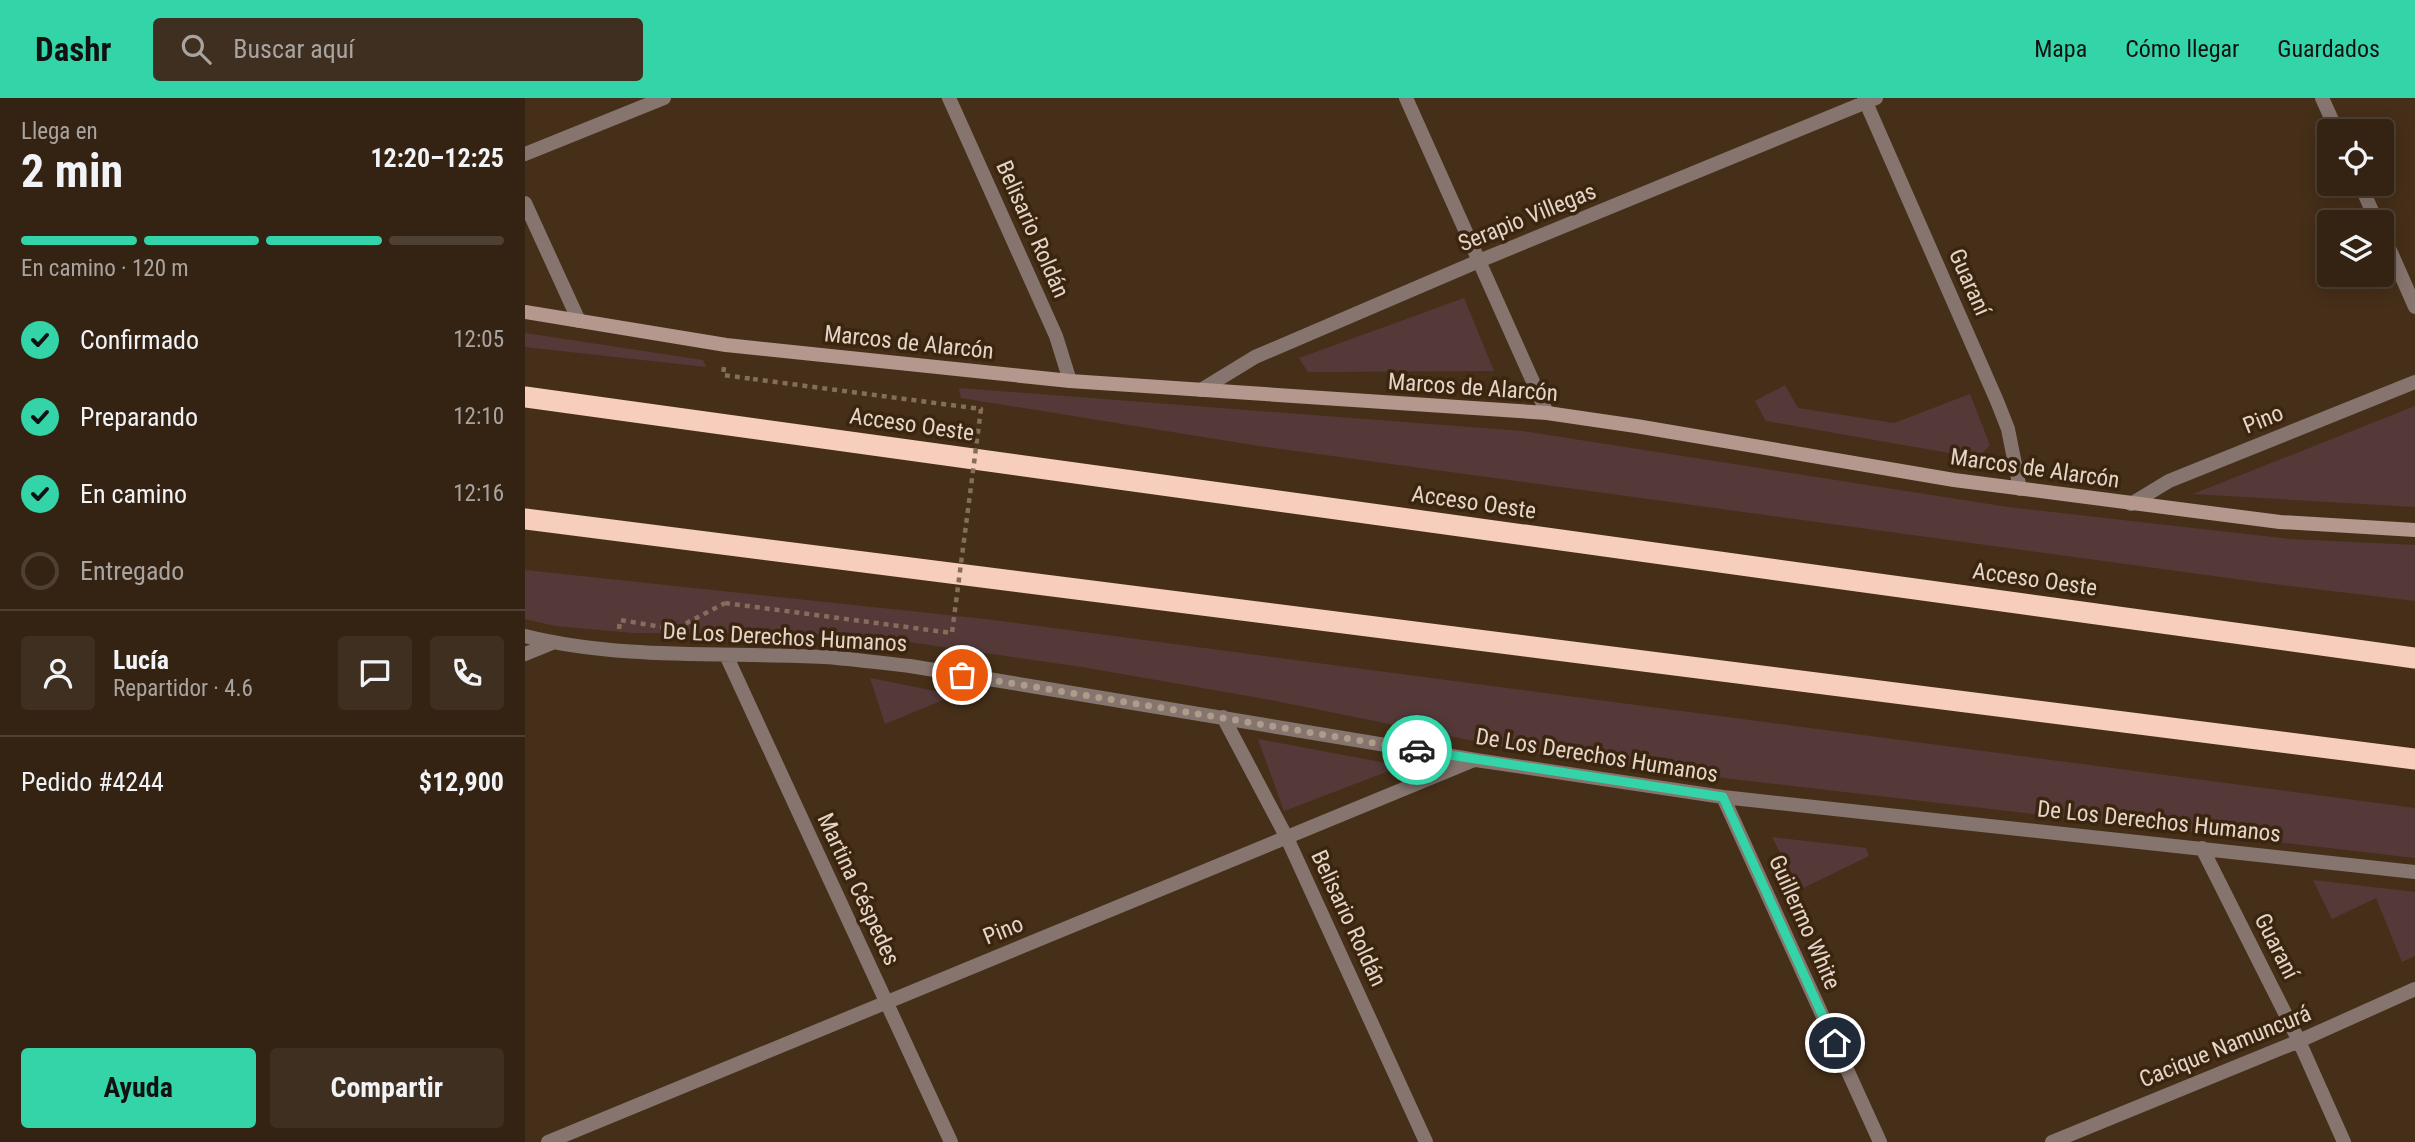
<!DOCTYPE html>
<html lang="es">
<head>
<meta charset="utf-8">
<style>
	:root { --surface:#342313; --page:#3f2f21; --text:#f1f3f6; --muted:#a9a4a0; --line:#4e4033; --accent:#33d4a8 }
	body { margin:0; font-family:"Roboto Condensed",sans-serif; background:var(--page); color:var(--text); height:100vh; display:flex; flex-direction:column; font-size:26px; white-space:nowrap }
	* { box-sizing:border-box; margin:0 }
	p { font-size:23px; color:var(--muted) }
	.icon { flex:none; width:38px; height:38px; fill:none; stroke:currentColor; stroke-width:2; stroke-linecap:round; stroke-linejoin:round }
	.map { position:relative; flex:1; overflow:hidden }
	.details { display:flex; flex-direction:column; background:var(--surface); width:525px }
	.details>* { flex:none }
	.fabs { position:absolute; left:1792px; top:21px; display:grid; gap:14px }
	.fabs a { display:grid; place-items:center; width:77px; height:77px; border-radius:7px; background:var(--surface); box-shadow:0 4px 18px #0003,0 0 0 2px var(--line); font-size:35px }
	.pin { position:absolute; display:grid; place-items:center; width:60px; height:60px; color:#fff; margin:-30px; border:4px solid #fff; border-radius:50%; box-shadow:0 2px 7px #0007 }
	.courier { position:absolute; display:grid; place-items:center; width:70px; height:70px; margin:-35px; border:5px solid #33d4a8; border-radius:50%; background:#fff; color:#222; box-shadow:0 2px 9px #0007 }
	.summary em { font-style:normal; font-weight:700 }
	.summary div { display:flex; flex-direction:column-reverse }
	.summary { display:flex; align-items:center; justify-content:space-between; height:119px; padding:0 21px }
	h1 { font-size:46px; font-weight:700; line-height:52px }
	.bar { display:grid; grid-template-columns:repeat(4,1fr); gap:10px 7px; align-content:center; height:84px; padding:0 21px }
	.bar i { height:9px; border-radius:5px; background:var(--line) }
	.bar .on { background:var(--accent) }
	.bar p { grid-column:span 4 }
	.line { display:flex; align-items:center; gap:18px; padding:0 21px; border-top:2px solid var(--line) }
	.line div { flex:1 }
	.round { display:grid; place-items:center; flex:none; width:74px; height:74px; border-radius:7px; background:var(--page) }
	ol { padding:0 21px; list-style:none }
	li { display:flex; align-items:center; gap:21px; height:77px }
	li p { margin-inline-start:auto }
	li .icon { padding:7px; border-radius:50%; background:var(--accent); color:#111; stroke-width:4 }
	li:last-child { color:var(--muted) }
	li i { width:38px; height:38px; border:4px solid var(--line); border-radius:50% }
	.primary-button { display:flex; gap:14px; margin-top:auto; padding:14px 21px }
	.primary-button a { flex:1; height:80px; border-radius:7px; background:var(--accent); color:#111; font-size:28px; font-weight:700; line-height:80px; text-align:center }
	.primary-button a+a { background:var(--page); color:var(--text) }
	header { display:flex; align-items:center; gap:42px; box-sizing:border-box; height:98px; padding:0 35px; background:var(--accent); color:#111 }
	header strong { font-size:33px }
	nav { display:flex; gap:38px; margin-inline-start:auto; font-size:24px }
	.search { width:490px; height:63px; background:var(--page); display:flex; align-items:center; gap:18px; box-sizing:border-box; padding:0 24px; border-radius:7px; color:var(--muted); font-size:26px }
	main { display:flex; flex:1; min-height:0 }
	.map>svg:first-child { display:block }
	.green { fill:#553939 }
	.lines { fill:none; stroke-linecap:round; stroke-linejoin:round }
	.path { stroke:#826e5b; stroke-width:4.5; stroke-dasharray:5 5; stroke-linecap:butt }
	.street { stroke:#86756e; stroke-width:14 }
	.secondary { stroke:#b4988e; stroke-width:14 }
	.highway { stroke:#f7cdbc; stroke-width:21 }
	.path-bridge { stroke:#826e5b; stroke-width:4.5; stroke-dasharray:5 5; stroke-linecap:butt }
	.done { stroke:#ad9b8b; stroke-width:7; stroke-dasharray:0 12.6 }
	.route { stroke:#33d4a8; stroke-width:9 }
	.labels { text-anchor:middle; stroke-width:7; stroke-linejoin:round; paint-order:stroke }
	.street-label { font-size:23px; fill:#e4d5c8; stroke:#3b250f }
</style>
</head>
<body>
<header>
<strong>Dashr</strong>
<div class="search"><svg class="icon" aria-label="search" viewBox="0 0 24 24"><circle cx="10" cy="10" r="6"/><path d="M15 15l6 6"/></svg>Buscar aquí</div>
<nav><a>Mapa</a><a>Cómo llegar</a><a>Guardados</a></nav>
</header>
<main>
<section class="details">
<div class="summary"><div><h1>2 min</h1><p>Llega en</p></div><em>12:20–12:25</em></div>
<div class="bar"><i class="on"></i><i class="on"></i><i class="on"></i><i></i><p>En camino · 120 m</p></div>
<ol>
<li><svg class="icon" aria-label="check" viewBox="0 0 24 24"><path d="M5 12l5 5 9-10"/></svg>Confirmado<p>12:05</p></li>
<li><svg class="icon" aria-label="check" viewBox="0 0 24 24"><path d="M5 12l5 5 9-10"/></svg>Preparando<p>12:10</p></li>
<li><svg class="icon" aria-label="check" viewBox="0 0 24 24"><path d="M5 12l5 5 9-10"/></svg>En camino<p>12:16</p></li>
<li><i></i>Entregado</li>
</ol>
<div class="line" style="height:126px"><a class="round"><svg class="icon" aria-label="person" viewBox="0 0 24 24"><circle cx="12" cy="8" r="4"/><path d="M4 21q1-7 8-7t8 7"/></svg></a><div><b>Lucía</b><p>Repartidor · 4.6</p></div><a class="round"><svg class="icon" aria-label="chat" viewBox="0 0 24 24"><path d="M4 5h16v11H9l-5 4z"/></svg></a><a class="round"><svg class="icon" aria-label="phone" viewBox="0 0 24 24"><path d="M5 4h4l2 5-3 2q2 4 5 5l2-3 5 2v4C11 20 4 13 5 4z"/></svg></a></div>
<div class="line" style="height:91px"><div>Pedido #4244</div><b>$12,900</b></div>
<div class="primary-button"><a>Ayuda</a><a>Compartir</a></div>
</section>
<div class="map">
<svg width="1890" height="1044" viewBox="0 0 1890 1044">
	<rect width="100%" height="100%" fill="#462f19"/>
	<!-- green -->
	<path class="green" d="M939 200 969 273 783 274 774 260Z
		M0 235 178 262 181 269 0 249Z
		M1260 287 1273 310 1369 325 1445 296 1465 347 1457 355 1447 359 1241 323 1230 303Z
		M434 290 997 333 1483 409 1765 441 1890 447V503L1733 484 734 348 436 300Z
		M1890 308V409L1668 396Z
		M0 472 460 521 1890 710V760L1043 662 746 602 557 569 328 536 108 535 30 528 0 521Z
		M345 580 430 597 360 626Z
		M733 641 877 668 759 713Z
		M1247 739 1341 750 1344 758 1274 792Z
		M1788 782 1890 794V858L1877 864 1851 800 1807 821Z"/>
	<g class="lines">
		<!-- path -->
		<path class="path" d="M199 269 198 277 228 281
			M152 530 200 505
			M94 531 95 522 137 529"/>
		<!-- street -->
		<path class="street" d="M424 0 531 238 545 283
			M881 0 1022 315
			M1339 0 1472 303 1483 331 1495 391
			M1797 0 1812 33
			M0 56 139 0
			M1835 86 1852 124
			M0 105 54 223
			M1857 134 1890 209
			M676 292 730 259 954 163 1351 0
			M1606 406 1644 383 1890 284
			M0 538C97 562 200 554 299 559 328 561 356 565 385 568L951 662 1198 699 1890 774
			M0 556 27 545
			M201 557 426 1044
			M698 619 762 740 901 1044
			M1198 699 1355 1044
			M1677 750 1774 943 1819 1044
			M23 1044 949 662
			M1527 1044 1774 943 1890 891"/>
		<!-- secondary -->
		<path class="secondary" d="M0 214 201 247 545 283 1022 315 1111 328 1429 382 1755 424 1890 432"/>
		<!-- highway -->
		<path class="highway" d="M0 299 1890 560
			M0 421 1890 661"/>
		<!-- path-bridge -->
		<path class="path-bridge" d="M200 505 427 535 456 311 228 281"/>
	</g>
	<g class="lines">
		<!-- done -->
		<path class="done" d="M437 577 892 652"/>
		<!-- route -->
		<path class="route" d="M892 652 1198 699 1310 945"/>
	</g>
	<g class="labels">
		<!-- street labels -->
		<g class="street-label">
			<text transform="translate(1002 119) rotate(-22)" y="8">Serapio Villegas</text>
			<text transform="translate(508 131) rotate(66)" y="8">Belisario Roldán</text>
			<text transform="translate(1445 184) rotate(66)" y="8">Guaraní</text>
			<text transform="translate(384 244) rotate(6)" y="8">Marcos de Alarcón</text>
			<text transform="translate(948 289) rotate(4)" y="8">Marcos de Alarcón</text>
			<text transform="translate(1738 321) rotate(-22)" y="8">Pino</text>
			<text transform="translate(387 326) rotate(8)" y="8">Acceso Oeste</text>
			<text transform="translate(1510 370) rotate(8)" y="8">Marcos de Alarcón</text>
			<text transform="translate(949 404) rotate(8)" y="8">Acceso Oeste</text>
			<text transform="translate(1510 481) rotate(8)" y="8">Acceso Oeste</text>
			<text transform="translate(260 539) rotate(3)" y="8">De Los Derechos Humanos</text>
			<text transform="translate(1072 657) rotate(9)" y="8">De Los Derechos Humanos</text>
			<text transform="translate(1634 723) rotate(6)" y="8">De Los Derechos Humanos</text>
			<text transform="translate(334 791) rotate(65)" y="8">Martina Céspedes</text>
			<text transform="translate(824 820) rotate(65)" y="8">Belisario Roldán</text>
			<text transform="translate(1280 824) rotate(66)" y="8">Guillermo White</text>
			<text transform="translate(478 832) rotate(-22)" y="8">Pino</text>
			<text transform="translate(1752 848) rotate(63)" y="8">Guaraní</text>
			<text transform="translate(1700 948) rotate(-22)" y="8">Cacique Namuncurá</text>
		</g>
	</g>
</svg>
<div class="fabs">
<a><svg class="icon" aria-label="locate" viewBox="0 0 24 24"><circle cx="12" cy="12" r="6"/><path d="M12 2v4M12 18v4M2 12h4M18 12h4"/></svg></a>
<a><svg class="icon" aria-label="layers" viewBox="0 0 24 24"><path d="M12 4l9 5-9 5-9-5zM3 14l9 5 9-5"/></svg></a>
</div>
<div class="pin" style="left:437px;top:577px;background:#ea580c"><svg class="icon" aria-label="bag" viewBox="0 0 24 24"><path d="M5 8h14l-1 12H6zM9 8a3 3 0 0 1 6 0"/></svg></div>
<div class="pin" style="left:1310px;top:945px;background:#1f2937"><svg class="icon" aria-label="home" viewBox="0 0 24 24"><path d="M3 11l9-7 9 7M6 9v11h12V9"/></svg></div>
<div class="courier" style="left:892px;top:652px"><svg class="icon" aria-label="car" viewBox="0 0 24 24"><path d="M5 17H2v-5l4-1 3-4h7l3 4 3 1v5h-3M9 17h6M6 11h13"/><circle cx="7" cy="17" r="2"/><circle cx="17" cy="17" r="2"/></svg></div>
</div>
</main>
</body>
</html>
